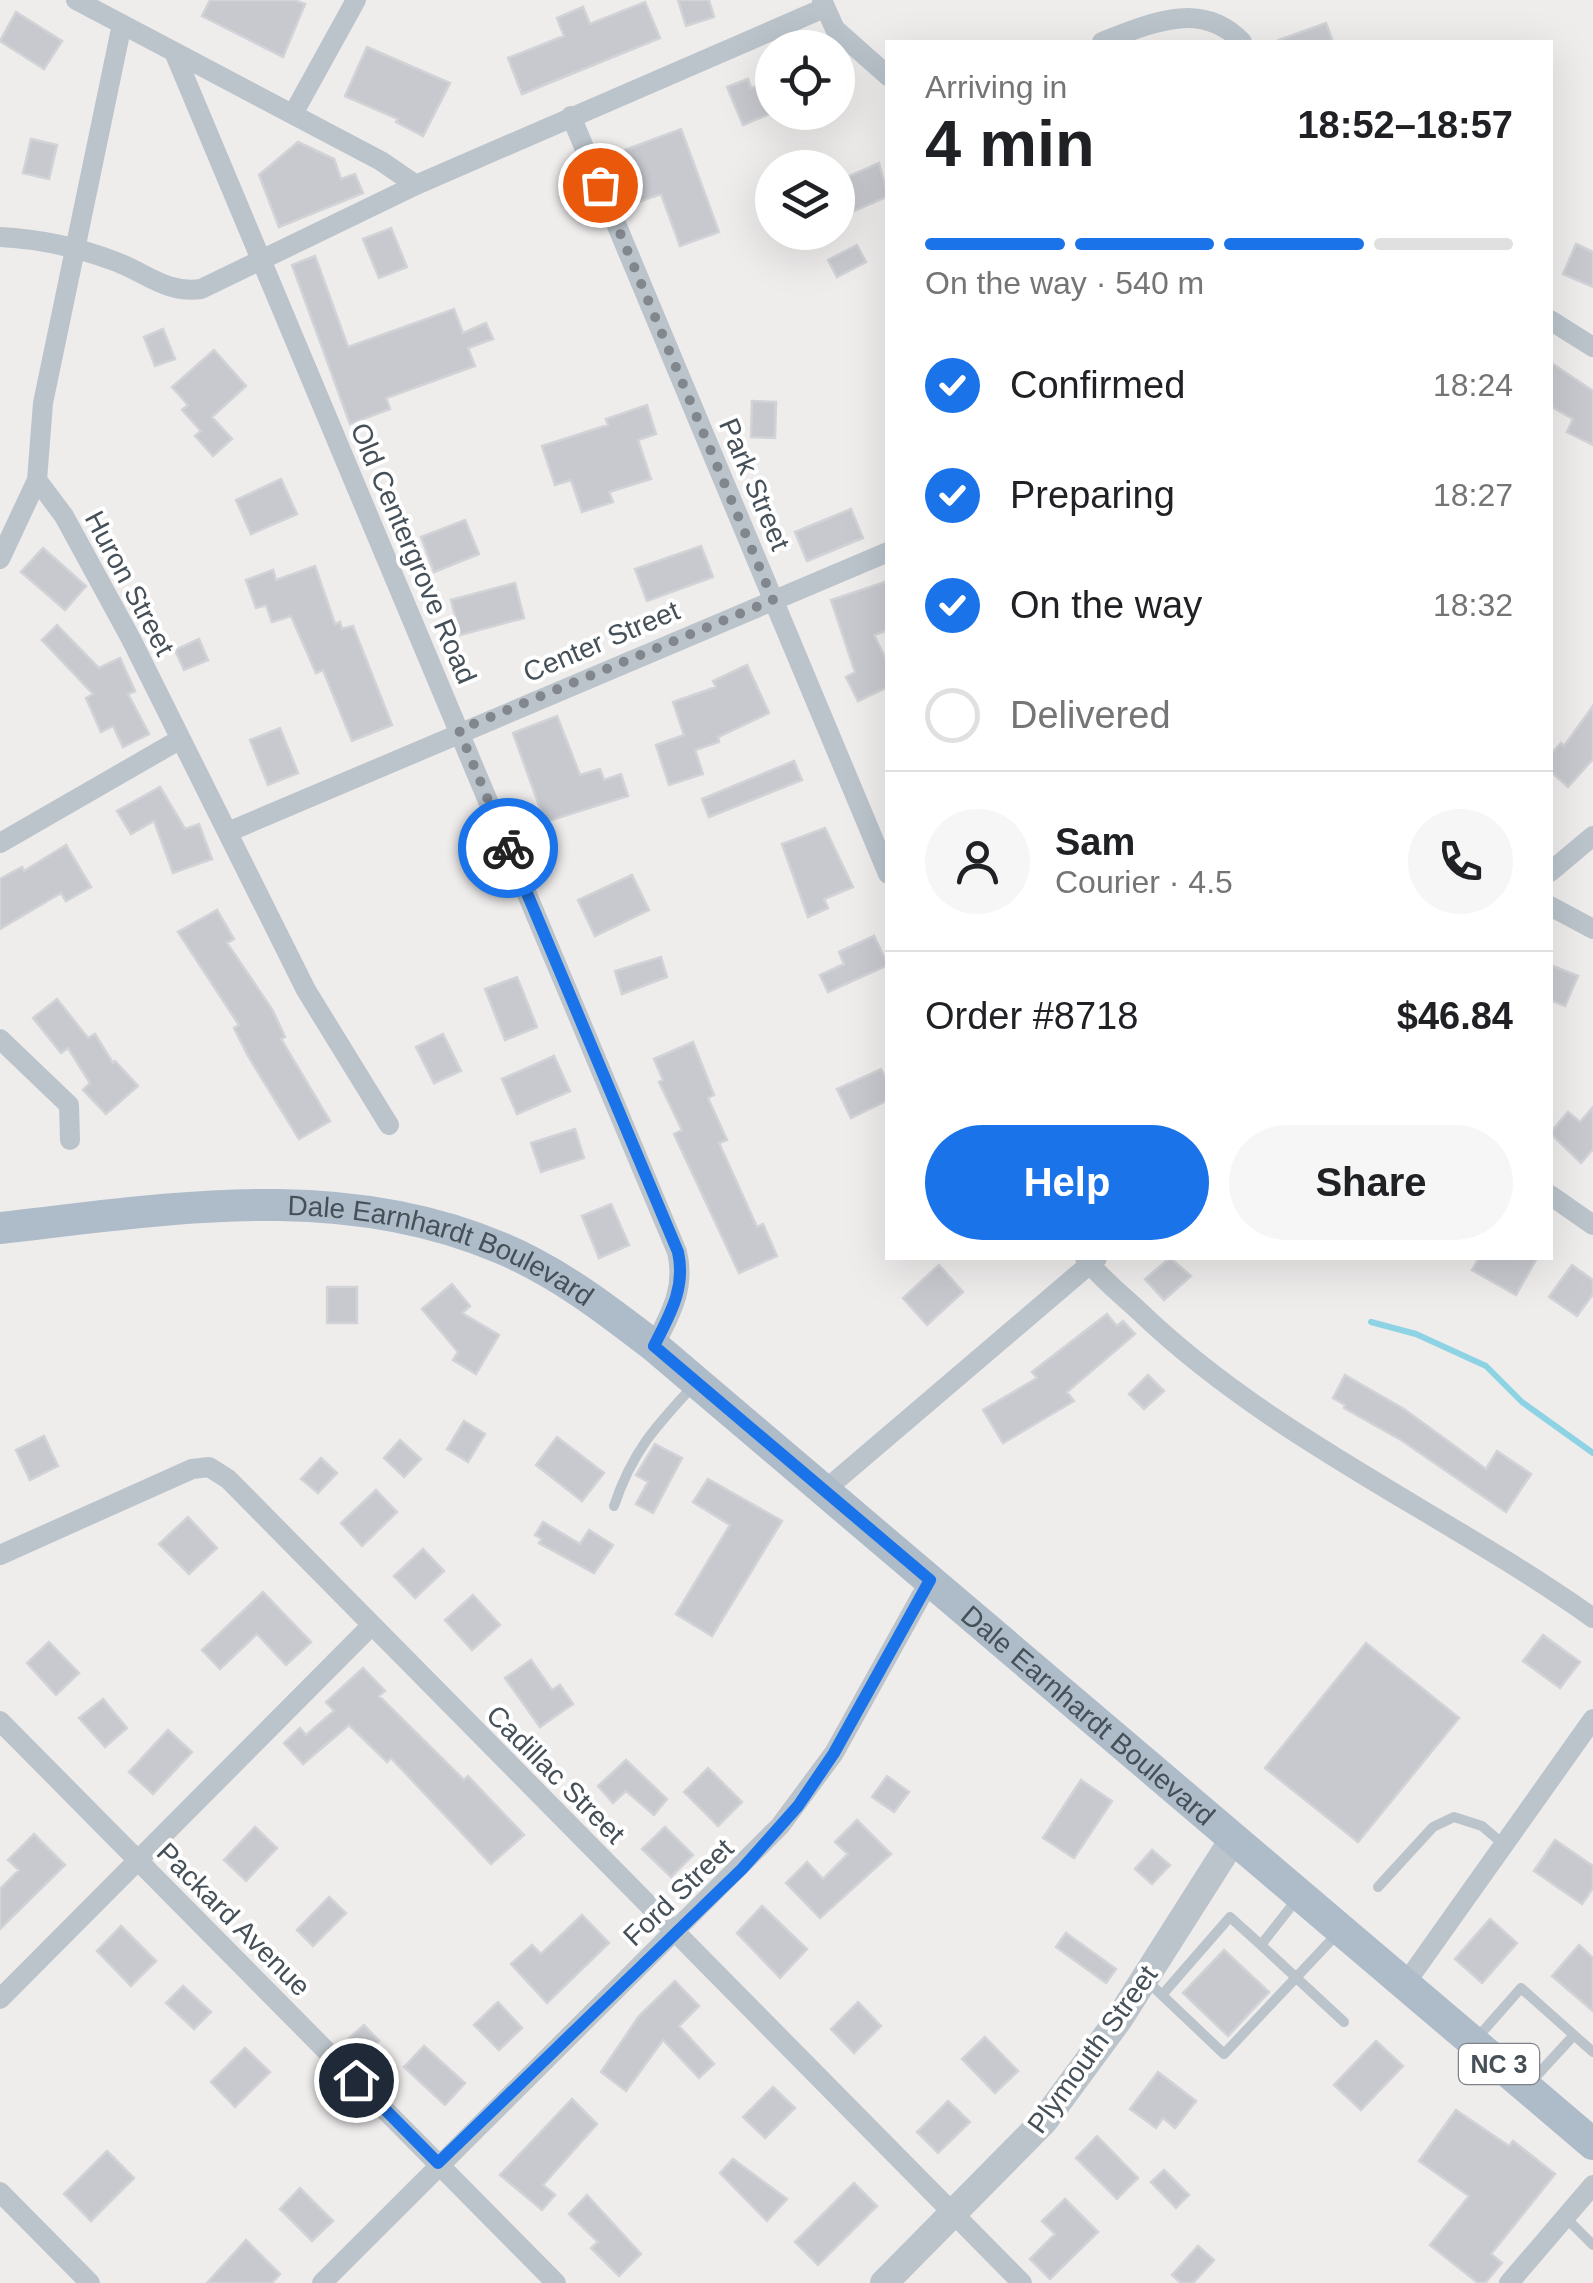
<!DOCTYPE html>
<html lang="en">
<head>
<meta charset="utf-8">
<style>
	:root { --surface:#fff; --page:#f6f6f6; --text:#202124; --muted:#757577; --line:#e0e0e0; --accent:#1a73e8 }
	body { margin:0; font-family:Helvetica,sans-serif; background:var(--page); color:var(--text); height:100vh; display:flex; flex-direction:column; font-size:38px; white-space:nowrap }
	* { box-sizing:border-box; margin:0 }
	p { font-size:32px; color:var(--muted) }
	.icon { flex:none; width:55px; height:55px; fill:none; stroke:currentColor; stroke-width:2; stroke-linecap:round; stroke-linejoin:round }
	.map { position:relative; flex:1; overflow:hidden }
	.sheet { position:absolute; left:885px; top:40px; width:668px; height:1220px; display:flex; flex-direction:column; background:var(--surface); border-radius:0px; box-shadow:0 10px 40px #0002 }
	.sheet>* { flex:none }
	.buttons { position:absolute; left:755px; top:30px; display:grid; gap:20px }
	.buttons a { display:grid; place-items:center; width:100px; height:100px; border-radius:50%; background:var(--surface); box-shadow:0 10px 40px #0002; font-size:50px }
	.pin { position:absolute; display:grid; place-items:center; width:85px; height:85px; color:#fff; margin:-42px; border:5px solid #fff; border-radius:50%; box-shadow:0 2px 10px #0007 }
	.courier { position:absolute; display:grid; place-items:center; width:100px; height:100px; margin:-50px; border:8px solid #1a73e8; border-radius:50%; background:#fff; color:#222; box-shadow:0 2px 12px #0007 }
	.headline em { font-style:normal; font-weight:700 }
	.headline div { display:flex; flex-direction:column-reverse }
	.headline { display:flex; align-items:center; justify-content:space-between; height:170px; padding:0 40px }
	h1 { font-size:65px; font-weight:700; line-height:75px }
	.bar { display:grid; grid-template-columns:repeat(4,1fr); gap:15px 10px; align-content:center; height:120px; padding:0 40px }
	.bar i { height:12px; border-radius:8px; background:var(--line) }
	.bar .active { background:var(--accent) }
	.bar p { grid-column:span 4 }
	.line { display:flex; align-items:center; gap:25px; padding:0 40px; border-top:2px solid var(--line) }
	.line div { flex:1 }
	.round { display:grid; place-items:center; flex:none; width:105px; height:105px; border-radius:52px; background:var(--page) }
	ol { padding:0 40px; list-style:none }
	li { display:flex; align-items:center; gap:30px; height:110px }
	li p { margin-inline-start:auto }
	li .icon { padding:10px; border-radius:50%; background:var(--accent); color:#fff; stroke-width:4 }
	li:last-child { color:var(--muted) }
	li i { width:55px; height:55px; border:5px solid var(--line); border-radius:50% }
	.primary-button { display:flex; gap:20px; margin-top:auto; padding:20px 40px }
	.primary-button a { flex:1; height:115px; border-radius:60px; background:var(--accent); color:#fff; font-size:40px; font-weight:700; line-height:115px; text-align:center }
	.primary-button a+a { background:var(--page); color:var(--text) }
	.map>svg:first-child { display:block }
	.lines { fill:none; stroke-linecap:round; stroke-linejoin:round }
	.stream { stroke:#8dd3e4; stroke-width:6 }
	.building { fill:#c7c9cf; stroke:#d1d3d7; stroke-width:2.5 }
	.service { stroke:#bbc4cb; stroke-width:10 }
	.minor { stroke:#bbc4cb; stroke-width:20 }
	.tertiary { stroke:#bbc4cb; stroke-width:28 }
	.primary { stroke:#aebcc9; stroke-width:32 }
	.done { stroke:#81878c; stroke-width:10; stroke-dasharray:0 18 }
	.route { stroke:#1a73e8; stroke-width:12 }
	.labels { text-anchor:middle; stroke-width:8; stroke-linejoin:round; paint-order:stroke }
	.shield { fill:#fff; stroke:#7e848a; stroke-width:2.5 }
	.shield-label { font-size:25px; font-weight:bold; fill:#465058 }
	.street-label { font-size:28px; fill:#465058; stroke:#fff }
</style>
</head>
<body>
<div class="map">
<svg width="1593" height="2283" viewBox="0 0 1593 2283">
	<rect width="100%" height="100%" fill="#efecec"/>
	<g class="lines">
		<!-- stream -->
		<path class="stream" d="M1371 1322 1416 1334 1486 1366 1522 1402 1593 1453"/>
	</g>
	<!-- building -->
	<path class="building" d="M210 0H294L305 4 283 57 202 16Z
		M678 0H709L714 17 686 26Z
		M645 2 660 38 522 94 508 58 564 36 557 18 583 7 590 24Z
		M16 12 62 41 44 69 0 41Z
		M1326 23 1333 42H1280L1279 40Z
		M367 47 450 83 423 136 396 122 398 119 345 96Z
		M748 79 751 88 762 84 774 112 743 125 727 87Z
		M681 129 719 232 680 246 661 194 630 205 611 155Z
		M31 139 57 145 49 179 23 173Z
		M298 142 334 159 341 179 355 174 363 193 279 227 259 175Z
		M879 163 888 196 838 218V181Z
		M391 228 407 267 379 278 363 239Z
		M1576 244 1593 252V287L1563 274Z
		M857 245 866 262 837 277 828 260Z
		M315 256 348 347 454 309 463 333 486 323 493 339 468 348 475 366 386 398 390 409 350 424 292 265Z
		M163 329 175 359 155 366 144 337Z
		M214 350 246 386 212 417 232 439 213 456 195 436 201 431 182 410 188 405 172 387Z
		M1550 362 1593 391V445L1567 432 1573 419 1550 406Z
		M752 401 776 402 775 438 751 437Z
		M647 405 656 434 638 440 651 479 609 492 613 502 582 512 571 480 555 485 542 446 608 425 606 419Z
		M281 479 297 514 251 534 236 500Z
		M851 509 863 538 807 561 795 532Z
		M465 520 479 554 434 572 421 537Z
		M701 546 713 577 647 601 635 569Z
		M43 548 86 586 65 610 21 572Z
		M315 566 335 624 340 622 342 629 353 626 392 725 352 741 323 670 316 673 291 616 272 622 266 605 256 608 246 580 273 570 276 580Z
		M888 581V630L874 635 888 663V687L858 701 846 677 855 672 831 600Z
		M515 583 524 618 460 635 451 600Z
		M57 625 99 668 120 658 135 691 128 694 149 734 123 747 113 726 101 732 86 698 93 694 42 640Z
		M199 639 208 660 184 670 175 650Z
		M747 665 769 713 718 737 719 742 695 750 703 774 669 785 656 745 684 735 673 702 716 687 713 681Z
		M1593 706V759L1568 787 1550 771V755L1561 743 1564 746Z
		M557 716 580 775 600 769 604 780 621 774 628 796 545 822 513 733Z
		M280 728 298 773 268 785 250 740Z
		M794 761 802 780 709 817 702 799Z
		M160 787 185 829 199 824 212 859 173 873 154 821 131 834 117 811Z
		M825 828 853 887 824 899 828 908 808 917 782 844Z
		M66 845 91 887 66 901 61 893 0 929V879L22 867 24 871Z
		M632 875 649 910 595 936 578 900Z
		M217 910 234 939 227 943 272 1009 285 1037 281 1039 330 1121 299 1139 248 1056 234 1028 239 1025 178 932Z
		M874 936 888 965 828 992 820 975 844 964 839 952Z
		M661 957 667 977 622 994 615 971Z
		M1550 965 1578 976 1565 1006 1550 1000Z
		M517 977 537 1027 505 1040 485 989Z
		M57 999 88 1038 95 1034 113 1063 115 1061 138 1086 106 1114 83 1090 90 1083 68 1048 61 1053 33 1018Z
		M443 1034 461 1071 434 1083 416 1047Z
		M693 1042 714 1095 708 1098 727 1140 719 1143 757 1227 763 1224 777 1256 739 1273 674 1134 682 1130 659 1082 663 1080 654 1059Z
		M554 1056 570 1091 517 1114 502 1079Z
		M881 1069 888 1082V1100L851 1118 837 1089Z
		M1593 1107V1149L1581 1163 1550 1133 1568 1112 1580 1122Z
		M575 1129 584 1158 541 1172 531 1143Z
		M611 1204 629 1245 599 1258 582 1216Z
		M1170 1258 1191 1276 1164 1300 1145 1279Z
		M1479 1258H1537L1516 1295 1472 1270Z
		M939 1265 963 1292 927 1325 903 1298Z
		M1572 1265 1593 1280V1294L1577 1316 1549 1297Z
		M452 1284 470 1306 462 1313 499 1335 476 1374 453 1360 458 1352 422 1309Z
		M327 1287H357V1323H327Z
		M1107 1314 1117 1326 1123 1321 1135 1334 1067 1392 1074 1401 1003 1443 983 1410 1037 1378 1032 1372Z
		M1148 1375 1164 1391 1144 1409 1129 1394Z
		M1345 1375 1404 1409 1486 1469 1497 1451 1531 1474 1506 1512 1401 1440 1344 1408 1345 1405 1333 1398Z
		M464 1421 485 1434 468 1462 447 1449Z
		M44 1436 58 1466 30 1480 16 1450Z
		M557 1437 604 1473 582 1501 536 1465Z
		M400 1440 421 1459 404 1477 384 1458Z
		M655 1444 682 1458 653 1513 636 1504 648 1482 636 1475Z
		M321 1458 337 1473 318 1493 301 1479Z
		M708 1479 782 1521 712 1636 676 1614 730 1525 693 1502Z
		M376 1490 397 1512 362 1546 341 1523Z
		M188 1517 217 1548 189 1574 159 1544Z
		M543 1522 580 1544 589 1530 613 1545 594 1573 539 1543 542 1539 535 1535Z
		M423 1549 444 1571 415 1598 394 1576Z
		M263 1592 311 1642 286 1665 257 1634 220 1669 202 1650Z
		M473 1595 500 1625 472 1650 445 1620Z
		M1543 1635 1580 1662 1560 1688 1523 1661Z
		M49 1642 79 1673 56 1695 27 1663Z
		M1366 1643 1459 1718 1358 1842 1265 1768Z
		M531 1660 552 1690 560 1685 573 1704 540 1727 505 1678Z
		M363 1668 385 1691 379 1696 464 1780 468 1776 524 1835 491 1864 391 1758 387 1762 349 1725 303 1764 284 1743 300 1728 306 1735 334 1711 326 1702Z
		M103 1699 127 1728 105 1747 79 1718Z
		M168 1730 192 1752 153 1794 129 1772Z
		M626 1760 667 1799 654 1815 626 1791 613 1803 598 1786Z
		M708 1768 742 1802 718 1826 684 1792Z
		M887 1776 909 1792 894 1812 872 1797Z
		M1081 1780 1112 1801 1074 1858 1043 1838Z
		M857 1820 891 1854 820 1918 786 1883 807 1862 823 1879 848 1854 835 1842Z
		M255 1827 277 1848 246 1881 224 1860Z
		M665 1827 693 1855 671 1877 642 1849Z
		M34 1834 65 1865 0 1929V1889L19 1870 8 1860Z
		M1555 1840 1593 1866V1888L1582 1904 1534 1871Z
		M1152 1850 1170 1865 1152 1884 1135 1869Z
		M329 1897 346 1913 313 1946 297 1930Z
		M762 1906 807 1949 780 1978 737 1933Z
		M582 1915 609 1943 547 2003 511 1964 532 1945 541 1954Z
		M1490 1919 1517 1943 1482 1983 1455 1959Z
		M121 1926 156 1961 131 1986 97 1951Z
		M1066 1933 1116 1969 1106 1983 1056 1947Z
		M1579 1945 1593 1958V2011L1552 1976Z
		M1224 1950 1269 1992 1228 2036 1183 1993Z
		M675 1981 699 2006 679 2026 714 2064 699 2078 663 2040 626 2091 601 2072 639 2016Z
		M183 1986 211 2012 194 2029 166 2003Z
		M498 2002 522 2028 499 2050 474 2025Z
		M858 2002 881 2026 854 2053 831 2029Z
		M364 2025 379 2041 362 2057 347 2040Z
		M985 2037 1018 2071 995 2093 962 2059Z
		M1376 2041 1403 2066 1361 2110 1334 2085Z
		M424 2046 465 2083 445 2105 404 2067Z
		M245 2048 270 2072 235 2107 211 2082Z
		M1158 2072 1196 2101 1175 2128 1163 2118 1156 2128 1130 2109Z
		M773 2087 795 2108 765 2138 743 2117Z
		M572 2099 597 2124 543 2185 555 2195 542 2210 500 2175Z
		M948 2101 970 2122 938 2153 917 2132Z
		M1456 2110 1509 2146 1513 2141 1555 2174 1491 2254 1502 2263 1485 2283H1478L1430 2245 1469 2196 1419 2161Z
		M1097 2136 1138 2178 1117 2199 1076 2158Z
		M107 2151 134 2178 91 2221 64 2194Z
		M733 2159 787 2199 767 2221 720 2173Z
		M1164 2170 1189 2195 1176 2208 1151 2182Z
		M854 2183 877 2206 818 2265 795 2242Z
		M300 2188 333 2221 312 2241 280 2209Z
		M587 2195 641 2254 619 2276 591 2248 598 2242 569 2214Z
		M1065 2199 1098 2232 1050 2279 1030 2259 1055 2234 1042 2221Z
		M246 2240 280 2274 272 2283H207Z
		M1198 2246 1214 2260 1193 2283H1181L1172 2275Z"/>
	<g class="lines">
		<!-- service -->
		<path class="service" d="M614 1506C632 1452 655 1427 693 1386
			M1378 1887 1433 1827 1454 1817 1482 1826 1503 1844
			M1261 1945 1344 2022
			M1145 1979 1224 2054 1337 1934
			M1162 1995 1230 1917 1261 1945 1297 1899
			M1477 2038 1521 1988 1593 2052
			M1530 2083 1574 2035
			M1566 2218 1593 2245"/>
		<!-- minor -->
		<path class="minor" d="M76 0 381 161 416 185
			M822 0 835 29 888 76
			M122 24 43 403 37 480 64 516 131 639 306 990 389 1125
			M1102 42C1153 22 1202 0 1242 42
			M174 52 677 1252C686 1288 670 1315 654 1346
			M293 114 356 0
			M571 116 888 874
			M0 237C39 239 77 247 114 261 145 272 166 294 201 289L416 185 824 8
			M1550 320 1593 347
			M0 559 37 480
			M228 832 888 552
			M0 843 179 740
			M1550 872 1593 836
			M1550 906 1593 929
			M0 1039 69 1105 70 1140
			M1550 1195 1593 1225
			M1085 1258C1100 1278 1121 1294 1139 1311 1271 1438 1445 1513 1593 1618
			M825 1490 1097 1258
			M0 1555 192 1469 209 1467 228 1479 1022 2283
			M0 1721 556 2283
			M1405 1984 1593 1719
			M0 1999 371 1626
			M0 2192 90 2283
			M322 2283 780 1826 834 1753 930 1580
			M1509 2283 1593 2185"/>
		<!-- tertiary -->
		<path class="tertiary" d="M884 2283 1044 2121 1119 2019 1234 1838"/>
		<!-- primary -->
		<path class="primary" id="s1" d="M0 1228C169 1209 339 1179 501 1248 558 1272 606 1309 654 1346L1593 2144"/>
	</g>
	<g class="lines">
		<!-- done -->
		<path class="done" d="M508 848 459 730 773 600 600 185"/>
		<!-- route -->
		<path class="route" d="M356 2080 438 2163 742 1869 798 1806 834 1753 930 1580 654 1346C670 1314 686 1288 678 1252L508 848"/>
	</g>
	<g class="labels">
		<!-- shield labels -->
		<rect class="shield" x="1459" y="2044" width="80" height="40" rx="8"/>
		<g class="shield-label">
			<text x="1499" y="2073">NC 3</text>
		</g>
		<!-- street labels -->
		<g class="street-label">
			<text transform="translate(755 484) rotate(67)" y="10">Park Street</text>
			<text transform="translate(414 553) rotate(67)" y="10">Old Centergrove Road</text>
			<text transform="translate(130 583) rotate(62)" y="10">Huron Street</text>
			<text transform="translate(601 641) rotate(-23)" y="10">Center Street</text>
			<text dy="10" stroke="none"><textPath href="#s1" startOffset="450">Dale Earnhardt Boulevard</textPath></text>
			<text dy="10" stroke="none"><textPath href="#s1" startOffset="1260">Dale Earnhardt Boulevard</textPath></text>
			<text transform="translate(556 1774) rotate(45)" y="10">Cadillac Street</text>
			<text transform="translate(678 1892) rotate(-44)" y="10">Ford Street</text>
			<text transform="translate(234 1919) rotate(45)" y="10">Packard Avenue</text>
			<text transform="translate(1092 2049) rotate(-54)" y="10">Plymouth Street</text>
		</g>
	</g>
</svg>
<div class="buttons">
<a><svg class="icon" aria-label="locate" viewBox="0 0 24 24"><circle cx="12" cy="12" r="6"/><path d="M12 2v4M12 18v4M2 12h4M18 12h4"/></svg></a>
<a><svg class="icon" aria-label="layers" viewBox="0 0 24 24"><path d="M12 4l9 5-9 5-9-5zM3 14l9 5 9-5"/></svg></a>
</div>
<div class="pin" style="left:600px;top:185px;background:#ea580c"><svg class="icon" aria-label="bag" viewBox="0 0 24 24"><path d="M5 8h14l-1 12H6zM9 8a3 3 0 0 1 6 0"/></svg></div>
<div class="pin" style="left:356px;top:2080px;background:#1f2937"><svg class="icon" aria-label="home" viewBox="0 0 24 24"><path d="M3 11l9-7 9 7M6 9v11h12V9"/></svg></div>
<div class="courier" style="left:508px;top:848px"><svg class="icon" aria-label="bike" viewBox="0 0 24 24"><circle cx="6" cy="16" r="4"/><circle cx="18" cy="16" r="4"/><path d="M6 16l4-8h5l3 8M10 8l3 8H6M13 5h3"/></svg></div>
<section class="sheet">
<div class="headline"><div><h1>4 min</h1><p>Arriving in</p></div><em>18:52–18:57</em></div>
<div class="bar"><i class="active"></i><i class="active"></i><i class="active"></i><i></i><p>On the way · 540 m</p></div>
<ol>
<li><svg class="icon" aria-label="check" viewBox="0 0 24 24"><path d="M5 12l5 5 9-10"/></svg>Confirmed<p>18:24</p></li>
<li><svg class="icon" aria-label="check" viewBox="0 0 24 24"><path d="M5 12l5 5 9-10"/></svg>Preparing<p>18:27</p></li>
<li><svg class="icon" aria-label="check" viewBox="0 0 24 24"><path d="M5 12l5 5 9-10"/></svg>On the way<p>18:32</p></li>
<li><i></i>Delivered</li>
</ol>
<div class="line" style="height:180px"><a class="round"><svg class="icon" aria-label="person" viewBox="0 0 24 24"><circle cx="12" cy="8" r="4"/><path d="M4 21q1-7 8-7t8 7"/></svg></a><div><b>Sam</b><p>Courier · 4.5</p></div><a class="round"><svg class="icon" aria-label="phone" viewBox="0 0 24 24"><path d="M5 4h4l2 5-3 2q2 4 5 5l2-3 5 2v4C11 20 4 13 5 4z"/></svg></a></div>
<div class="line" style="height:130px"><div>Order #8718</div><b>$46.84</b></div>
<div class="primary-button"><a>Help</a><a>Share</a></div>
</section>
</div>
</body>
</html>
